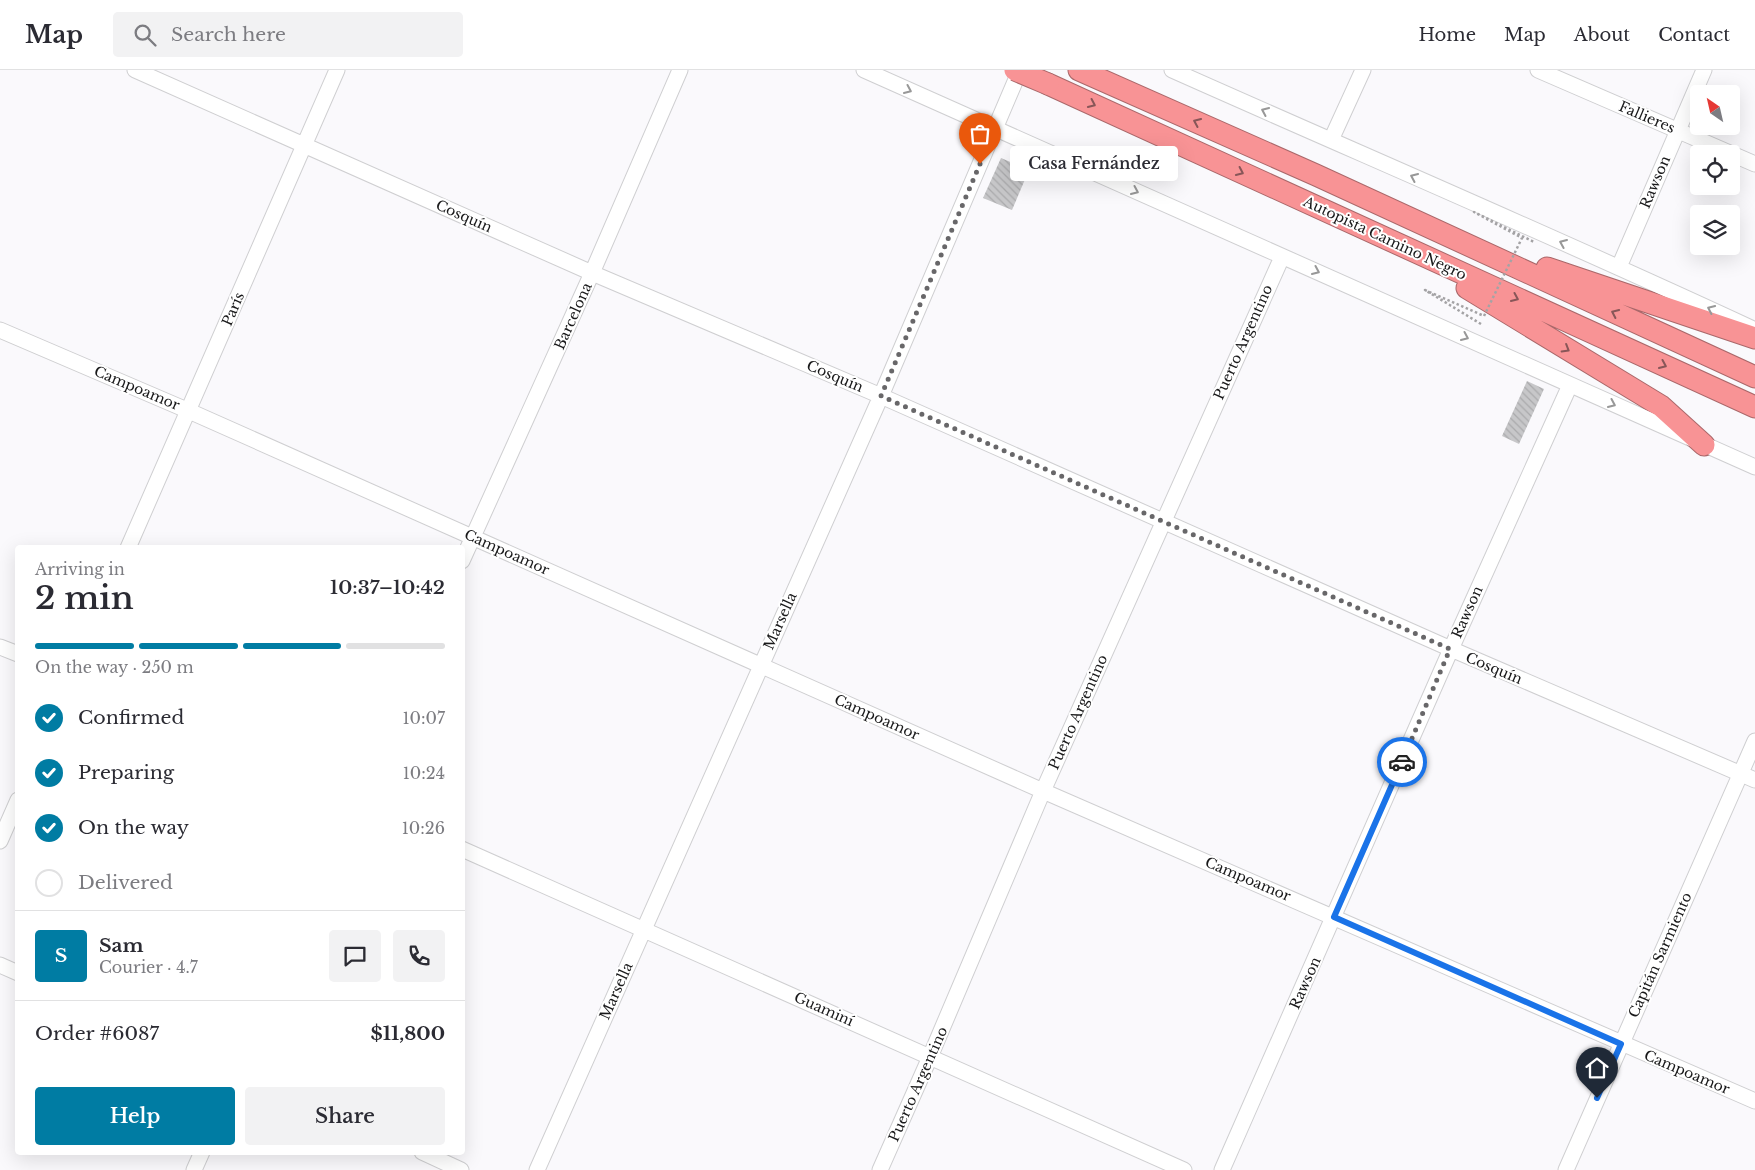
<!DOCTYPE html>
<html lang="en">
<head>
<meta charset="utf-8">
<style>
	:root { --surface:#fff; --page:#f2f2f3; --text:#2b2b33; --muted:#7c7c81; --line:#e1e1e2; --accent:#007ca3 }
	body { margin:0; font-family:"Libre Baskerville",serif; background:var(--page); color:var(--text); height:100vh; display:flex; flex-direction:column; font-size:19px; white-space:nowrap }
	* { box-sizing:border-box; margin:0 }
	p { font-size:16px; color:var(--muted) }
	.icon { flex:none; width:28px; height:28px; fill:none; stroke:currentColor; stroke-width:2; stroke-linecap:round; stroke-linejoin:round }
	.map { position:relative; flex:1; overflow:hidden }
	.side { position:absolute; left:15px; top:475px; width:450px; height:610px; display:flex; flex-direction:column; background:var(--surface); border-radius:5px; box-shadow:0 5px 20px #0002 }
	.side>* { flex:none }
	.needle { width:32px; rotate:326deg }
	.controls { position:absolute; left:1690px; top:15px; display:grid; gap:10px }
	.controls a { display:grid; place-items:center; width:50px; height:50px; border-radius:5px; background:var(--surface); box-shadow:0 5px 20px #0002; font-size:25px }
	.pin { position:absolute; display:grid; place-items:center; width:42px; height:42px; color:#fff; margin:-51px -21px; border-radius:50% 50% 50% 0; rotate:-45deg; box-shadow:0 0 5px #0007 }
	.pin .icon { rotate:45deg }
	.courier { position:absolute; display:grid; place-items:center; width:50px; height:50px; margin:-25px; border:4px solid #1a73e8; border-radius:50%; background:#fff; color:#222; box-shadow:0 1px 6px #0007 }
	.bubble { position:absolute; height:35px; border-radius:5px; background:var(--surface); box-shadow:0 5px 20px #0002; font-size:16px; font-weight:600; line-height:35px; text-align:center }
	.head em { font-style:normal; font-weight:600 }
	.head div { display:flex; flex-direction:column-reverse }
	.head { display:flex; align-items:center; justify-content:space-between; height:85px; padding:0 20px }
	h1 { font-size:32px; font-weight:600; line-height:38px }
	.bar { display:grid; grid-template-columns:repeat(4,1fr); gap:8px 5px; align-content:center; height:60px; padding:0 20px }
	.bar i { height:6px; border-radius:4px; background:var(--line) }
	.bar .active { background:var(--accent) }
	.bar p { grid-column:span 4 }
	.line { display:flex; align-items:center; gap:12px; padding:0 20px; border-top:1px solid var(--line) }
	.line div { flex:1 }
	.round { display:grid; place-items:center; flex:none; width:52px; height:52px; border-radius:5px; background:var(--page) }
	ol { padding:0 20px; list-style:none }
	li { display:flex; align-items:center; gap:15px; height:55px }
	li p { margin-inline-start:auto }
	li .icon { padding:5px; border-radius:50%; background:var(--accent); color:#fff; stroke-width:4 }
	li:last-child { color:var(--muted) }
	li i { width:28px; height:28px; border:2px solid var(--line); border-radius:50% }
	.button { display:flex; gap:10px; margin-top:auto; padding:10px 20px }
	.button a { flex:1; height:58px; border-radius:5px; background:var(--accent); color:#fff; font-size:20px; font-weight:600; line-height:58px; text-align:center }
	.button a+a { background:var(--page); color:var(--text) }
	header { display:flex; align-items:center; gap:30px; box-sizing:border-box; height:70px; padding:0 25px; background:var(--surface); border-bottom:1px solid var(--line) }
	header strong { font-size:24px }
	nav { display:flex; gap:28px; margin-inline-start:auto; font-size:18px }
	.search { width:350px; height:45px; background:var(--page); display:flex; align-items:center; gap:12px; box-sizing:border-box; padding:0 18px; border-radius:5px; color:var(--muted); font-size:19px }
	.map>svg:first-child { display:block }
	.building { fill:url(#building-back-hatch) }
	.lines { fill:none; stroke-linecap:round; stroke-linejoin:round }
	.minor-casing { stroke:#cfcfd1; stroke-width:17 }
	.highway-casing { stroke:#aa686a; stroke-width:23 }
	.minor { stroke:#fff; stroke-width:15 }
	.highway { stroke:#f89395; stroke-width:21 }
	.highway-bridge-casing { stroke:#aa686a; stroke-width:23; stroke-linecap:butt }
	.path-bridge { stroke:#a4a3a5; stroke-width:2.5; stroke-dasharray:2.5 2.5; stroke-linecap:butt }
	.highway-bridge { stroke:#f89395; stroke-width:21 }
	.oneway { stroke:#989898 }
	.oneway2 { stroke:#885658 }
	.done { stroke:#686769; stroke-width:5; stroke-dasharray:0 9 }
	.route { stroke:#1a73e8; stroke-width:6 }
	.labels { text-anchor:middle; stroke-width:4; stroke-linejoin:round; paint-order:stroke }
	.street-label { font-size:14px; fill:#19191a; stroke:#fff }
</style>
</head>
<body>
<header>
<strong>Map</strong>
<div class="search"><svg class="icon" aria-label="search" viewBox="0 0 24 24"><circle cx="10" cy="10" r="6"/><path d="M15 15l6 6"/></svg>Search here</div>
<nav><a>Home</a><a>Map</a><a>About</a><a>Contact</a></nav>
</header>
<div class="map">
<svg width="1755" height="1100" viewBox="0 0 1755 1100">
	<defs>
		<pattern id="building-back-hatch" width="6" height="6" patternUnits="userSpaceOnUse" patternTransform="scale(1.25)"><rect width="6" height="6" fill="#c7c7c9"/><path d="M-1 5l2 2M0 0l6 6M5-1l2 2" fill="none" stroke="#aaaaac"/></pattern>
	</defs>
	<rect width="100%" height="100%" fill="#faf9fc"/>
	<!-- building -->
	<path class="building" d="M1001 88 1029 100 1012 140 983 128Z
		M1527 311 1544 319 1519 374 1502 366Z"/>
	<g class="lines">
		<!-- minor casing -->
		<g class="minor-casing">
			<path id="minor" d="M135 0 592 203 881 326 1451 579 1755 710
				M864 0 1755 397
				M1172 0C1365 86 1560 169 1751 258
				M1538 0 1755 94
				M1331 70 1363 0
				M1619 197 1704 0
				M0 260 189 341 1043 721 1755 1031
				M128 478 337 0
				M462 491 592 203 680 0
				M0 577 18 584
				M0 771 18 730
				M462 779 1184 1100
				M0 895 18 903
				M422 1082 461 1100
				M194 1100 202 1082
				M537 1100 881 326 1020 0
				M880 1100 930 987 1043 721 1282 187
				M1222 1100 1451 579 1570 315
				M1566 1100 1755 671"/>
		</g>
		<!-- highway casing -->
		<g class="highway-casing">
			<path id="highway" d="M1079 0 1316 105 1755 307
				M1048 14 1755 337
				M1547 198 1755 268
				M1467 218 1661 336 1704 375"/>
		</g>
		<!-- minor -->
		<use href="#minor" class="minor"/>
		<!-- highway -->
		<use href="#highway" class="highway"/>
		<!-- highway-bridge casing -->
		<g class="highway-bridge-casing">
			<path id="highway-bridge" d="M1015 0 1048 14"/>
		</g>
		<!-- path-bridge -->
		<path class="path-bridge" d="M1481 254 1425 220 1484 246 1522 168 1474 142 1534 172"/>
		<!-- highway-bridge -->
		<use href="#highway-bridge" class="highway-bridge"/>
	</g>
	<!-- one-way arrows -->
	<defs><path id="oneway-chevron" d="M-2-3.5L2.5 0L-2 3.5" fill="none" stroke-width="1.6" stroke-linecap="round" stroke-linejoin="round" transform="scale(1.25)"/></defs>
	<g class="oneway">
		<use href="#oneway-chevron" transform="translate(908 20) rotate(24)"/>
		<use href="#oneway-chevron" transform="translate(1265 41) rotate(-156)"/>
		<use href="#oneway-chevron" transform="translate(1414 107) rotate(-156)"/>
		<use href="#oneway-chevron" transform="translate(1135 121) rotate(24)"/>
		<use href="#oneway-chevron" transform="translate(1563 173) rotate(-157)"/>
		<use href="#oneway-chevron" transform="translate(1316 201) rotate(24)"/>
		<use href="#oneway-chevron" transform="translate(1711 239) rotate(-155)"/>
		<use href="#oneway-chevron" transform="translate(1465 267) rotate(24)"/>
		<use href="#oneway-chevron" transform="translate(1612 334) rotate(24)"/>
	</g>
	<g class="oneway2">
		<use href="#oneway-chevron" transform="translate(1092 34) rotate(25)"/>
		<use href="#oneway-chevron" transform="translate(1197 52) rotate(-156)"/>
		<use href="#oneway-chevron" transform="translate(1240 102) rotate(25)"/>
		<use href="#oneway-chevron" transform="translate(1515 228) rotate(24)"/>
		<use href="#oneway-chevron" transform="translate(1615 243) rotate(-155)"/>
		<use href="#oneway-chevron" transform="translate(1566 279) rotate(31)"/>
		<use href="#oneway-chevron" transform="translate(1663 295) rotate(24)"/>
	</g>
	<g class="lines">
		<!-- done -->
		<path class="done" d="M980 94 881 326 1450 579 1402 692"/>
		<!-- route -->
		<path class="route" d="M1402 692 1334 847 1621 974 1597 1028"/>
	</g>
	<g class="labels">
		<!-- street labels -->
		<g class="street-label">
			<text transform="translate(1647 47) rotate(23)" y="5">Fallieres</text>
			<text transform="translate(1655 112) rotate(-67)" y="5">Rawson</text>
			<text transform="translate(464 146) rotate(24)" y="5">Cosquín</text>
			<text transform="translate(1385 168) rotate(25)" y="5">Autopista Camino Negro</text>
			<text transform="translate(233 239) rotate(-67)" y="5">París</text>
			<text transform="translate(573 246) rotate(-66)" y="5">Barcelona</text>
			<text transform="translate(1243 272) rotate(-66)" y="5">Puerto Argentino</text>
			<text transform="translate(835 306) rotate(23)" y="5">Cosquín</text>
			<text transform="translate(137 318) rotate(23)" y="5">Campoamor</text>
			<text transform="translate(507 482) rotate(24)" y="5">Campoamor</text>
			<text transform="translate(1467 542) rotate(-66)" y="5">Rawson</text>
			<text transform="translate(780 551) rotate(-66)" y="5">Marsella</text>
			<text transform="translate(1494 598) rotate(23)" y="5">Cosquín</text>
			<text transform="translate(1078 642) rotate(-66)" y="5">Puerto Argentino</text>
			<text transform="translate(877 647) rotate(24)" y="5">Campoamor</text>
			<text transform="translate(1248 809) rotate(23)" y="5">Campoamor</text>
			<text transform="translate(1660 885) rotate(-66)" y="5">Capitán Sarmiento</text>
			<text transform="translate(1305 913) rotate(-66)" y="5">Rawson</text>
			<text transform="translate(616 921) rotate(-66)" y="5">Marsella</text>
			<text transform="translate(824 939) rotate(24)" y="5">Guaminí</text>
			<text transform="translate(1687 1002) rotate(23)" y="5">Campoamor</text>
			<text transform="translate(918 1014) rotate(-66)" y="5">Puerto Argentino</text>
		</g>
	</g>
</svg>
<div class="controls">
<a><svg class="needle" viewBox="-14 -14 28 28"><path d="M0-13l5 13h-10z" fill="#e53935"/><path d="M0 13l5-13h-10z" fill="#7c7c81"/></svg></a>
<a><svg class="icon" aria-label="locate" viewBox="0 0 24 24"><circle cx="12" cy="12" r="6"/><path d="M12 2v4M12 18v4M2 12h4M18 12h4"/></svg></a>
<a><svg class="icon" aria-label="layers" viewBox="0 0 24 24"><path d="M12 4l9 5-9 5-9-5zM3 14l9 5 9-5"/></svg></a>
</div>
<div class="pin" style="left:980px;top:94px;background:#ea580c"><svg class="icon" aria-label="bag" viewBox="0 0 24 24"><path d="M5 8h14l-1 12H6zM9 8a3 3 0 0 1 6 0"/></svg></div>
<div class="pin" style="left:1597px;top:1028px;background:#1f2937"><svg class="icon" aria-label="home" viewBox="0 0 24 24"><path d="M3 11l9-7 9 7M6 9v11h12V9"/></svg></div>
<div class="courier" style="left:1402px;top:692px"><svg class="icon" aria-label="car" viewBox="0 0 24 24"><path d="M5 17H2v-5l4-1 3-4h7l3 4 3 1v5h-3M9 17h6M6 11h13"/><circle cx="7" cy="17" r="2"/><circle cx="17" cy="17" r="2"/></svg></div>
<div class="bubble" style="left:1010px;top:76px;width:168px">Casa Fernández</div>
<section class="side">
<div class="head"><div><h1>2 min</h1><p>Arriving in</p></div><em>10:37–10:42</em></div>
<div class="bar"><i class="active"></i><i class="active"></i><i class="active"></i><i></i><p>On the way · 250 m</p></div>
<ol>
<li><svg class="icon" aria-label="check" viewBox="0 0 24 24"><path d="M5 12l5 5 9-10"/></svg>Confirmed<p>10:07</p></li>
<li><svg class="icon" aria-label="check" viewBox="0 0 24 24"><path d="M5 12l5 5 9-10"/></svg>Preparing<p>10:24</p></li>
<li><svg class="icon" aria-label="check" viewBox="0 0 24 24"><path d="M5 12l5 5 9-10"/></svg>On the way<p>10:26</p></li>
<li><i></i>Delivered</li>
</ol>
<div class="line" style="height:90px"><b class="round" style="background:var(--accent);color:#fff">S</b><div><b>Sam</b><p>Courier · 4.7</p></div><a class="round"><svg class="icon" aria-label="chat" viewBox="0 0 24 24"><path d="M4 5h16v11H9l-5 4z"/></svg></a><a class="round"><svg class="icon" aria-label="phone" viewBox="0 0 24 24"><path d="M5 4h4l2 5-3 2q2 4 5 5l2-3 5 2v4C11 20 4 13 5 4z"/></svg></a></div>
<div class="line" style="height:65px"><div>Order #6087</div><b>$11,800</b></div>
<div class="button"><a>Help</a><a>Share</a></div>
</section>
</div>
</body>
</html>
